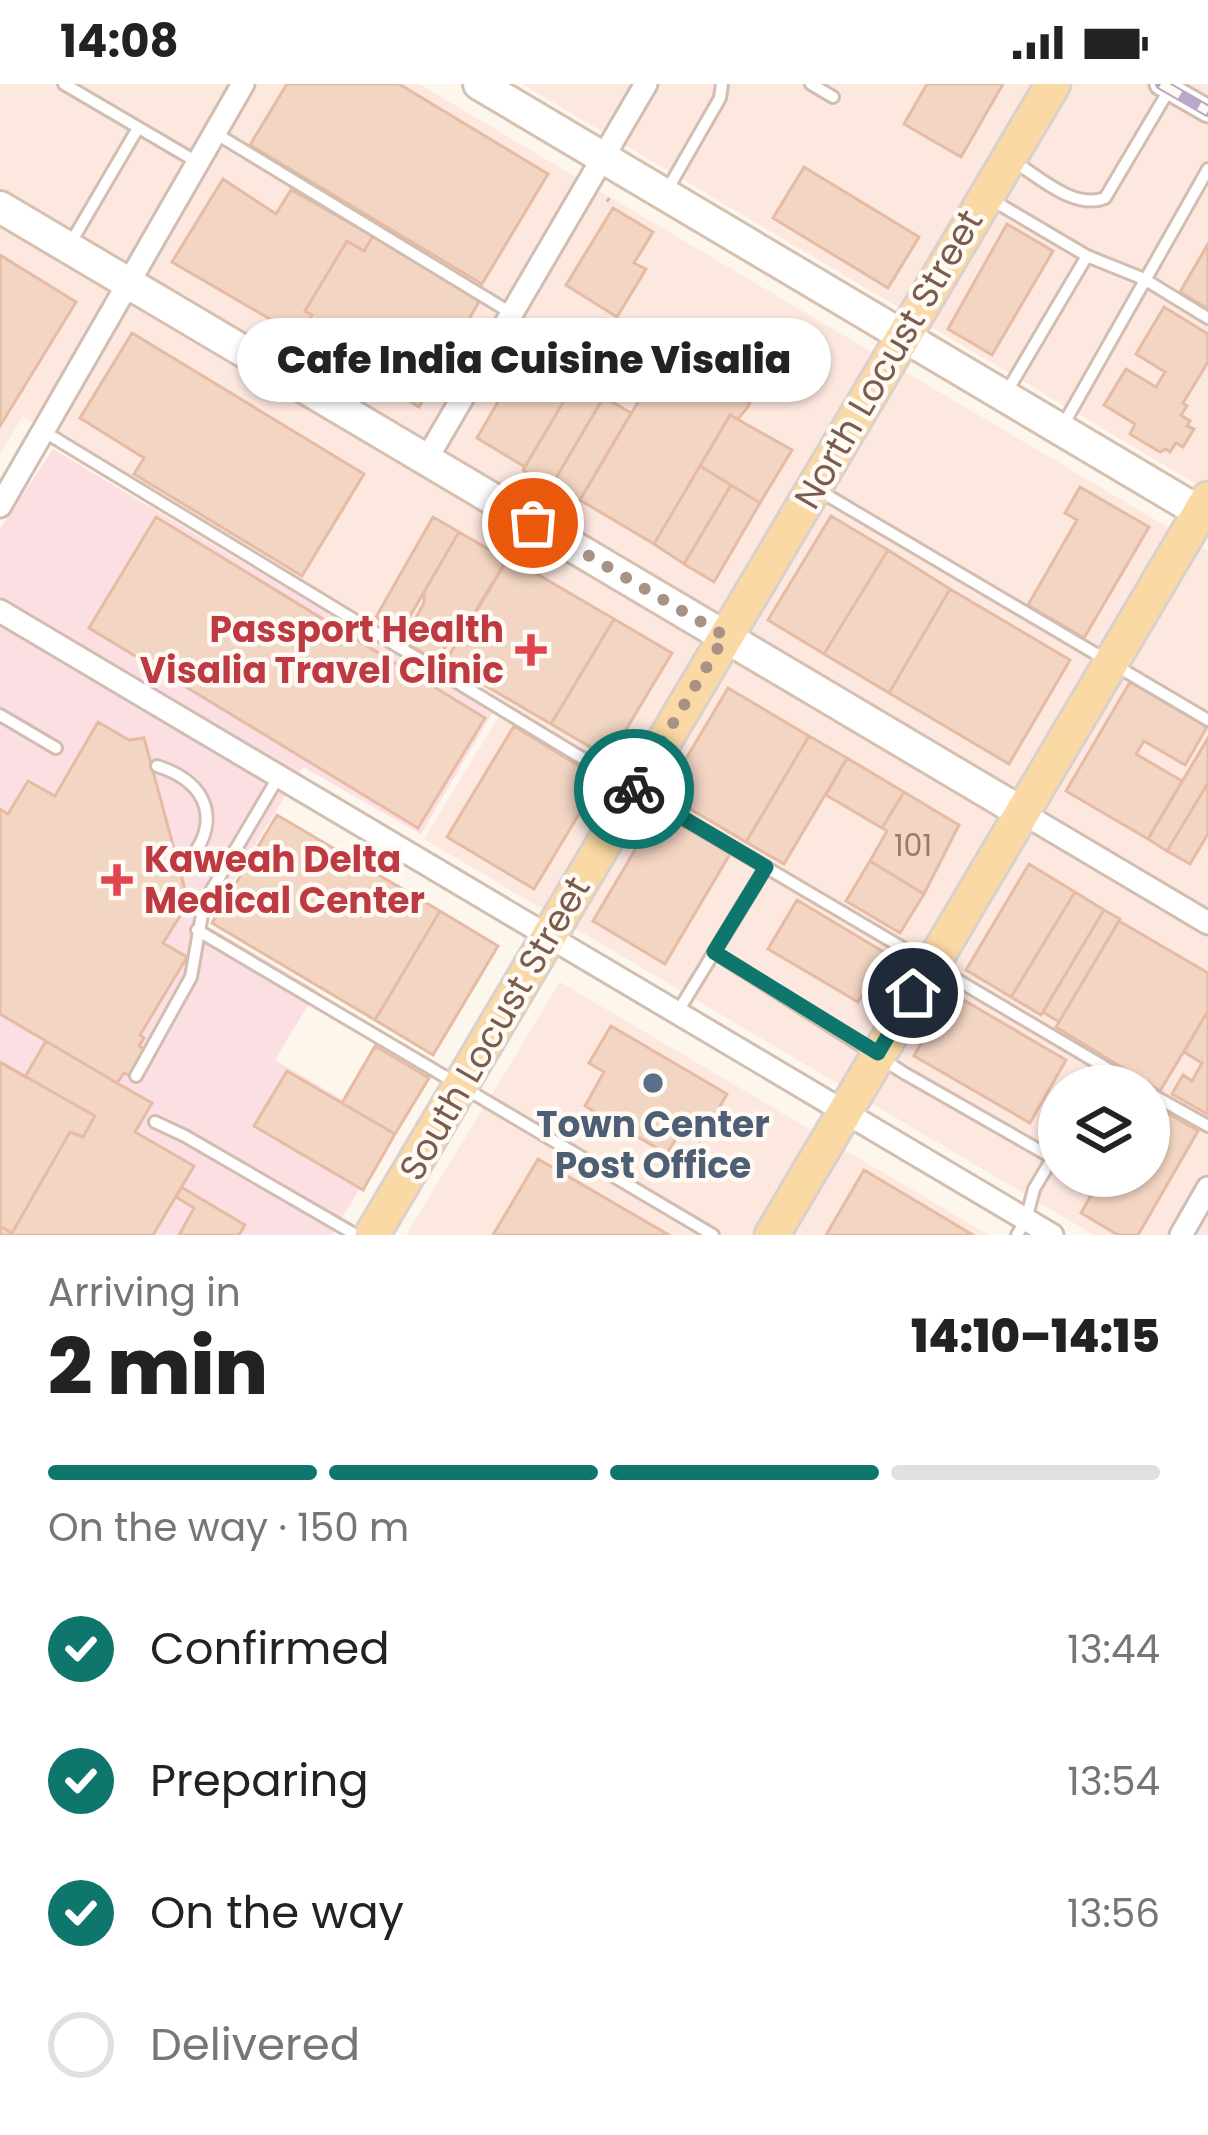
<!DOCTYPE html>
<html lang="en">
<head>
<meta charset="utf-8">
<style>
	:root { --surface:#fff; --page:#f6f6f6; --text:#222; --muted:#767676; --line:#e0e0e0; --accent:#0f766e }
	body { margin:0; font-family:Poppins,sans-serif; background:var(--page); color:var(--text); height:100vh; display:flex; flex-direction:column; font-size:45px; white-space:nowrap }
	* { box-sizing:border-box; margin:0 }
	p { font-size:39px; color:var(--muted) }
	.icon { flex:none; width:66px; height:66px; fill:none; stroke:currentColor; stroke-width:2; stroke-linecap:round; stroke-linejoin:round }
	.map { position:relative; height:1151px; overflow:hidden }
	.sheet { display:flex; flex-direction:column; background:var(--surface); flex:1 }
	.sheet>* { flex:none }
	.tools { position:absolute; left:1038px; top:981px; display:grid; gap:24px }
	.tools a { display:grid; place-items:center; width:132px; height:132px; border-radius:50%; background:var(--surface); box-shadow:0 3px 9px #0004; font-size:60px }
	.pin { position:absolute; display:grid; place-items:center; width:102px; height:102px; color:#fff; margin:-51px; border:6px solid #fff; border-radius:50%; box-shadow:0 3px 12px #0007 }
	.courier { position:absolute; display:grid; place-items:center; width:120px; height:120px; margin:-60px; border:9px solid #0f766e; border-radius:50%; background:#fff; color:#222; box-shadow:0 3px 15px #0007 }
	.bubble { position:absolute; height:84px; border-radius:42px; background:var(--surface); box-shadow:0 3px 9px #0004; font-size:39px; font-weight:800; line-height:84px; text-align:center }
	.head em { font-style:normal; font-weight:800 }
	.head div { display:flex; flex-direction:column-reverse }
	.head { display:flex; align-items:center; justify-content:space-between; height:204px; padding:0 48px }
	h1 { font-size:78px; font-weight:800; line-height:90px }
	.bar { display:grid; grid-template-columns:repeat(4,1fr); gap:18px 12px; align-content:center; height:144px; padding:0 48px }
	.bar i { height:15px; border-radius:9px; background:var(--line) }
	.bar .active { background:var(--accent) }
	.bar p { grid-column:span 4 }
	ol { padding:0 48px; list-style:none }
	li { display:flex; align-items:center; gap:36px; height:132px }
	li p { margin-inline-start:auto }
	li .icon { padding:12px; border-radius:50%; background:var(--accent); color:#fff; stroke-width:4 }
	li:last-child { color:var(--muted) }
	li i { width:66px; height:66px; border:6px solid var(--line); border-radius:50% }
	.status { display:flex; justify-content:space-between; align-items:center; height:84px; padding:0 60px; background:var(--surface); direction:ltr }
	.status svg { height:33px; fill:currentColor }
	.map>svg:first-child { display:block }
	.commercial { fill:#fde8e0; fill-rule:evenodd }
	.medical { fill:#fbdfe3 }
	.building { fill:#f3d5c3; stroke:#e6bba3; stroke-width:3 }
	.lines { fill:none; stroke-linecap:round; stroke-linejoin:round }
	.lane-casing { stroke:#d1beb0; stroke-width:16 }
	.street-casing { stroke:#d1beb0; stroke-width:27 }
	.secondary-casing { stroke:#d6c0b0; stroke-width:36 }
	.primary-casing { stroke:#dad1cd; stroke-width:39 }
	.path { stroke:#d9b8a5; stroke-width:4.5; stroke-dasharray:3 9; stroke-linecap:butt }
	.lane { stroke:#fff; stroke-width:10 }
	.street { stroke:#fff; stroke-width:21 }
	.secondary { stroke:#fff; stroke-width:30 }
	.primary { stroke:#fbd9a5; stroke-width:33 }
	.rail-casing { stroke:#b9a8c9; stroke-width:12 }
	.rail { stroke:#fffaf3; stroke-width:8; stroke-dasharray:22; stroke-linecap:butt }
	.done { stroke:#a89285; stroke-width:12; stroke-dasharray:0 21.6 }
	.route { stroke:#0f766e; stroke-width:15 }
	.health-dot { fill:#e0444e; stroke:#fffaf3; stroke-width:4.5 }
	.service-dot { fill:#5c6f8a; stroke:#fffaf3; stroke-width:4.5 }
	.labels { text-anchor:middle; stroke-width:9; stroke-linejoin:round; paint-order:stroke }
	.number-label { font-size:30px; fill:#987a6a }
	.street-label { font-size:36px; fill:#7a5c4d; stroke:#fffaf3 }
	.health-label { font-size:36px; font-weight:bold; fill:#be3a42; stroke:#fffaf3; text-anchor:end }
	.service-label { font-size:36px; font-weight:bold; fill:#4e5e75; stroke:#fffaf3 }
</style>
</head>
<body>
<div class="status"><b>14:08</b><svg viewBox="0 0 49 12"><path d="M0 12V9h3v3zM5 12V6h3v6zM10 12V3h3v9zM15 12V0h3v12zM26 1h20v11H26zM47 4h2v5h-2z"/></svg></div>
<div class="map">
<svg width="1208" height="1151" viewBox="0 0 1208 1151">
	<rect width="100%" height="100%" fill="#fdf6ec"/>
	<!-- commercial -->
	<path class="commercial" d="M0 0H419L1208 467V1151H1094L424 755 506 621 23 332 0 370ZM1059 1002H1149V1092H1059Z
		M522 0H1208V407Z
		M560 898 989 1151H406Z"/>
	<!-- medical -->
	<path class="medical" d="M53 365 493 628 421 750 303 683 206 841 317 906 275 976 394 1046 332 1151H0V445Z"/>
	<!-- building -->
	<path class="building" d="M287 0H399L548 90 482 200 250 61Z
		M927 0H1003L961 73 904 40Z
		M804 83 919 153 888 204 773 134Z
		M223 95 276 130 291 106 373 152 364 167 347 157 305 227 312 231 299 252 172 178Z
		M613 124 653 148 634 179 646 185 617 233 566 201Z
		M1007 140 1053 167 992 271 948 245Z
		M373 152 480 216 419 323 331 265 328 270 299 252 312 231 305 227 347 157 364 167Z
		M1208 160V225L1180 208Z
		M0 171 76 218 0 342Z
		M1164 223 1208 250V278L1183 319 1187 322 1181 331 1190 337 1187 342 1194 345 1183 363 1176 359 1170 368 1166 365 1160 368 1130 350 1135 340 1104 321 1126 285 1156 303 1165 288 1136 270Z
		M686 237 761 281 744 309 752 313 748 323 738 335 730 331 654 460 580 416Z
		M132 249 364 390 302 492 134 390 144 374 80 334Z
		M536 252 585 281 525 383 477 354Z
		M585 281 613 297 550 404 523 386Z
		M604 313 631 329 578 419 550 404Z
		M730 331 792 366 760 419 700 382Z
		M700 382 731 401 684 480 654 460Z
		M731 401 760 419 714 498 684 480Z
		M1080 403 1149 443 1084 554 1028 521 1077 436 1065 429Z
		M831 432 888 466 824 570 768 536Z
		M156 433 485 634 418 744 89 544Z
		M433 433 459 448 400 549 376 533Z
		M459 448 507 476 471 536 464 533 437 577 403 557 424 519V508Z
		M888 466 950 505 889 609 824 570Z
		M508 473 614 535 551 640 445 578Z
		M950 505 1070 576 1009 680 889 609Z
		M614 535 672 569 609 674 551 640Z
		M1130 598 1207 643 1185 681 1144 657 1136 670 1182 697 1148 755 1066 707Z
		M728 604 809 652 746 758 665 710Z
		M98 638 129 656 144 654 187 813 165 818 182 829 163 859 187 873 140 951 144 954 139 962 145 966 130 992 124 989 117 999 152 1019 135 1048 194 1082 153 1151H0V978L25 993 46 957 0 930V725L8 730 28 697 55 712Z
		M98 638 129 656 144 654 187 813 165 818 182 829 163 859 187 873 140 951 144 954 139 962 145 966 130 992 124 989 117 999 0 930V725L8 730 28 697 55 712Z
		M514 642 600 695 534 805 447 753Z
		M809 652 847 674 784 780 746 758Z
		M1208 654V699L1167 767 1148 755Z
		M847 674 904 708 882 744 826 711Z
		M1208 699V750L1190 780 1167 767Z
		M904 708 959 741 924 810 870 777 887 747 882 744Z
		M658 727 730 770 665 880 593 837Z
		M277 731 440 827 375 936 212 839Z
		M870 777 924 810 900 849 846 817Z
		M1029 780 1075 808 1011 913 966 886Z
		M1075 808 1104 826 1041 931 1011 913Z
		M797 816 887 870 858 918 768 865Z
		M1104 826 1120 835 1059 938 1043 928Z
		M440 827 498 862 433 971 375 936Z
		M1119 837 1208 889V927L1160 1007 1056 943Z
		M950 908 1066 976 1030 1039 914 972Z
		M1208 927V1028L1207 1030 1172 1010 1183 991 1192 997 1202 979 1184 968Z
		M611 942 727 1010 700 1057 681 1046 667 1070 585 1022 604 988 589 979Z
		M375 962 429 994 395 1050 342 1019Z
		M0 978 95 1032 83 1053 70 1048 12 1149 0 1142Z
		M287 987 395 1050 363 1106 254 1042Z
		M1149 1018 1198 1047 1138 1151H1118L1081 1129 1099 1097 1091 1092H1149Z
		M538 1075 669 1151H493Z
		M864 1086 973 1151H826Z
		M181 1103 245 1141 239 1151H179L194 1124 176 1113Z"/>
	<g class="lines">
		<!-- lane casing -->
		<g class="lane-casing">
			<path id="lane" d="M64 0 197 78
				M811 0 833 13
				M215 49 511 229
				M1015 78C1040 94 1075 126 1105 114L1169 6
				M666 108 720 14 722 0
				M992 116 1087 172 1006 309
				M70 160 138 44
				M1087 172 1144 195 1208 234
				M1062 343 1208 85
				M43 347 633 705 1137 1002
				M818 406 1208 636
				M0 631 56 664
				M157 682C210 699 223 740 184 782
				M197 846 713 1151
				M714 868 904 989 1053 1074
				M677 929 766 783
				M136 992 191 893 204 819 279 692
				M1094 1002 1104 983
				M1149 1009 1208 1042
				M155 1038 185 1052 356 1151
				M1017 1151 1026 1136 1034 1105 1059 1063"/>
		</g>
		<!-- street casing -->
		<g class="street-casing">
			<path id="street" d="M1161 0 1208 27
				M426 376 646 0
				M0 422 243 0
				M0 527 1052 1151
				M1021 728 1208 839
				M1181 1151 1208 1104"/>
		</g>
		<!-- secondary casing -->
		<g class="secondary-casing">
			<path id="secondary" d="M479 0 1208 433
				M0 123 1021 728"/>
		</g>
		<!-- primary casing -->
		<g class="primary-casing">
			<path id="primary" d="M372 1151 1053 0
				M772 1151 1208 415"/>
		</g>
		<!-- path -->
		<path class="path" d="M607 115 612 119 615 115"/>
		<!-- lane -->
		<use href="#lane" class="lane"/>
		<!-- street -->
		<use href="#street" class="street"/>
		<!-- secondary -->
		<use href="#secondary" class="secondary"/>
		<!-- primary -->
		<use href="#primary" class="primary"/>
		<!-- rail casing -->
		<g class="rail-casing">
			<path id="rail" d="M1161 0 1208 27"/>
		</g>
		<!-- rail -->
		<use href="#rail" class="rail"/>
	</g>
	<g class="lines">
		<!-- done -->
		<path class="done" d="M533 439 725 552 634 705"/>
		<!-- route -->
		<path class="route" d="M634 705 766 783 714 868 878 969 913 909"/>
	</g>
	<!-- markers -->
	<g class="health-dot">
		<path d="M525 548h12v12h12v12h-12v12h-12v-12h-12v-12h12z"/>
		<path d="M111 778h12v12h12v12h-12v12h-12v-12h-12v-12h12z"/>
	</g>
	<circle class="service-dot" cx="653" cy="999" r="12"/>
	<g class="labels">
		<!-- number labels -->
		<g class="number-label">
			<text x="913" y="772">101</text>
		</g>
		<!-- street labels -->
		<g class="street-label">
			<text transform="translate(888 275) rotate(-60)" y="13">North Locust Street</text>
			<text transform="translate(494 944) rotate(-60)" y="13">South Locust Street</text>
		</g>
		<!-- health labels -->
		<g class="health-label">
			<text x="504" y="558">Passport Health<tspan x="504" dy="41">Visalia Travel Clinic</tspan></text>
			<text x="144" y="788" text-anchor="start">Kaweah Delta<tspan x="144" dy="41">Medical Center</tspan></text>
		</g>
		<!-- service labels -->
		<g class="service-label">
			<text x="653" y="1053">Town Center<tspan x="653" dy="41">Post Office</tspan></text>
		</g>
	</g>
</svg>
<div class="tools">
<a><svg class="icon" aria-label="layers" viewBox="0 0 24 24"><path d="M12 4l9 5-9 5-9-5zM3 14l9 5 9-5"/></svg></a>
</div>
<div class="pin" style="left:533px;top:439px;background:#ea580c"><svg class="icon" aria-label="bag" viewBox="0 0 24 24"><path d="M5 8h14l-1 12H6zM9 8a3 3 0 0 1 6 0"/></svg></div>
<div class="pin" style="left:913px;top:909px;background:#1f2937"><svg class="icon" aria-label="home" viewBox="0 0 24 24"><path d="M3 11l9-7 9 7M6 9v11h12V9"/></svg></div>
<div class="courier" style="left:634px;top:705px"><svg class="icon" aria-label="bike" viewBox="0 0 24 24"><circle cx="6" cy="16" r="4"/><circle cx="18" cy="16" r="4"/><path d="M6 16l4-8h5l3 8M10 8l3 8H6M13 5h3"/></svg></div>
<div class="bubble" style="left:237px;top:234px;width:594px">Cafe India Cuisine Visalia</div>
</div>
<section class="sheet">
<div class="head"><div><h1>2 min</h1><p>Arriving in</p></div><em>14:10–14:15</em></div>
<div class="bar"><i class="active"></i><i class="active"></i><i class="active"></i><i></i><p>On the way · 150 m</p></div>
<ol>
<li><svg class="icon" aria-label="check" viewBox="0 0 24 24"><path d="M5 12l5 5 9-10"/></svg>Confirmed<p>13:44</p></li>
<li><svg class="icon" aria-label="check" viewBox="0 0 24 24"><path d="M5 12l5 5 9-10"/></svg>Preparing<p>13:54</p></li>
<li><svg class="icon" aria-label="check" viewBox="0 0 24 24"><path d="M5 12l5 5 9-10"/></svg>On the way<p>13:56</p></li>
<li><i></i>Delivered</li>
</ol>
</section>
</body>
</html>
